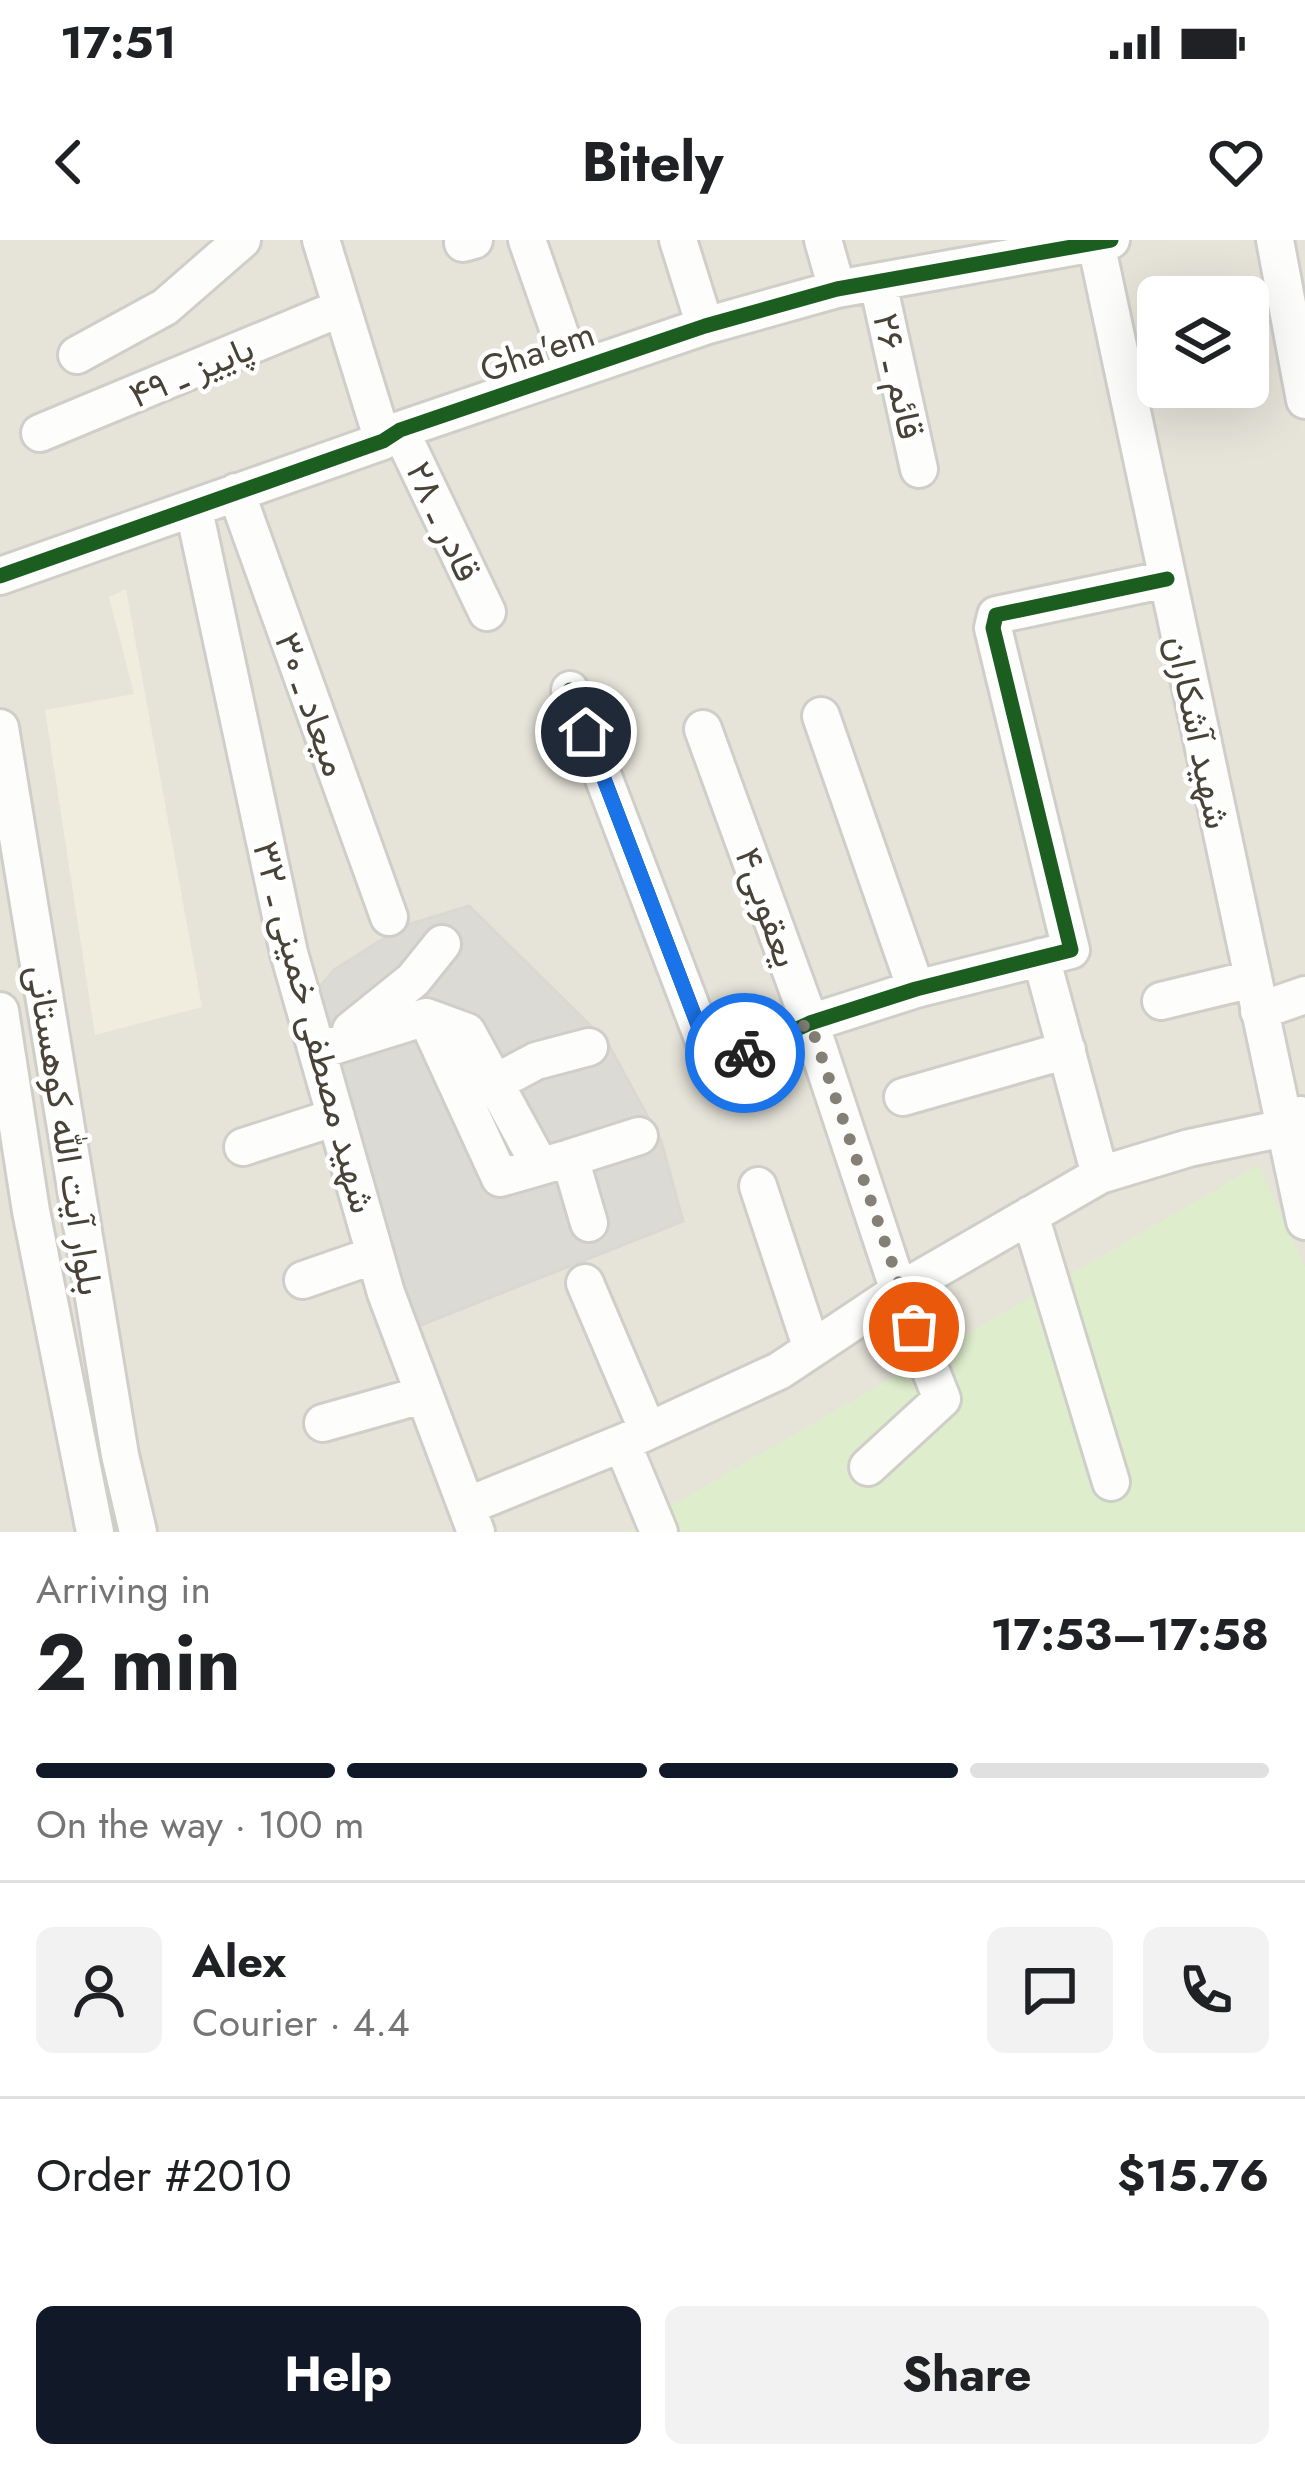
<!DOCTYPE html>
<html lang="en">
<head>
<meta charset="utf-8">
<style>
	:root { --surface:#fff; --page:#f2f2f2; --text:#202124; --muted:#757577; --line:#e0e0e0; --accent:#111827 }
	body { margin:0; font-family:Jost,Vazirmatn,sans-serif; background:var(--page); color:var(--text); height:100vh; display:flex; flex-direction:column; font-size:45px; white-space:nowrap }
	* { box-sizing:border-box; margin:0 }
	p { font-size:39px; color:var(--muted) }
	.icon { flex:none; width:66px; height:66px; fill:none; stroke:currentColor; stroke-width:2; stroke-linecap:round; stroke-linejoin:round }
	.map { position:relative; height:1292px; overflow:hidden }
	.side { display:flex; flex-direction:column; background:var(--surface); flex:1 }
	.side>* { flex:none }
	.fabs { position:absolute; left:1137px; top:36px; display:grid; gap:24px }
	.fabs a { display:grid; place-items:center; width:132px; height:132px; border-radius:18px; background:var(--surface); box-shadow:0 12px 48px #0002; font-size:60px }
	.pin { position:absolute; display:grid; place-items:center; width:102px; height:102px; color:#fff; margin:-51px; border:6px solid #fff; border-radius:50%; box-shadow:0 3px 12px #0007 }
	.courier { position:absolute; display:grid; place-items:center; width:120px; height:120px; margin:-60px; border:9px solid #1a73e8; border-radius:50%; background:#fff; color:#222; box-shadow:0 3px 15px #0007 }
	.headline em { font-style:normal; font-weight:700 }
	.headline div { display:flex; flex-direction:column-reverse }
	.headline { display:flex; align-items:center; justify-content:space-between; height:204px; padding:0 36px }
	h1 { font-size:78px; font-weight:700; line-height:90px }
	.bar { display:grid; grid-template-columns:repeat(4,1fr); gap:18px 12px; align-content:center; height:144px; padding:0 36px }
	.bar i { height:15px; border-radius:9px; background:var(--line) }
	.bar .current { background:var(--accent) }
	.bar p { grid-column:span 4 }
	.line { display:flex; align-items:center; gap:30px; padding:0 36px; border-top:3px solid var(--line) }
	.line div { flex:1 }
	.round { display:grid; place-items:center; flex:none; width:126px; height:126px; border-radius:18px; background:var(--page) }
	.action { display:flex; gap:24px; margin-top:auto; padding:24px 36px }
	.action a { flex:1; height:138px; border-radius:18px; background:var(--accent); color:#fff; font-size:48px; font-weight:700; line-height:138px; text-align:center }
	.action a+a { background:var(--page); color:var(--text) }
	.status { display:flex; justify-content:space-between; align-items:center; height:84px; padding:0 60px; background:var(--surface); direction:ltr }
	.status svg { height:33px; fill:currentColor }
	header { display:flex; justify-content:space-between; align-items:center; height:156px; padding:0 36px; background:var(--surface); font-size:54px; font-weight:700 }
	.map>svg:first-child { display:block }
	.residential { fill:#e6e3d9; fill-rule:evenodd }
	.education { fill:#f0ecde }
	.green { fill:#deedcc }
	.building { fill:#dcdad4; stroke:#dad8d2; stroke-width:3 }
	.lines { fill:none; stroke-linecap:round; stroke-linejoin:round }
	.minor-casing { stroke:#d0cec9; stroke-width:42 }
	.minor { stroke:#fdfdfc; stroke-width:36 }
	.cycleway-casing { stroke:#fff; stroke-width:22 }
	.cycleway { stroke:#1b5e20; stroke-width:15 }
	.done { stroke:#848076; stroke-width:12; stroke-dasharray:0 21.6 }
	.route { stroke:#1a73e8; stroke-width:15 }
	.labels { text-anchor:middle; stroke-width:9; stroke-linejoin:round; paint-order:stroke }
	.street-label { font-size:36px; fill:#494337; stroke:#fff }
</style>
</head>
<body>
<div class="status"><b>17:51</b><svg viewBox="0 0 49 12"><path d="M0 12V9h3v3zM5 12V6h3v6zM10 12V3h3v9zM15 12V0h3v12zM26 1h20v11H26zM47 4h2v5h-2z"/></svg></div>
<header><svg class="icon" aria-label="back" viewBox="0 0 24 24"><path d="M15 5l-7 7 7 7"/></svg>Bitely<svg class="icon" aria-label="heart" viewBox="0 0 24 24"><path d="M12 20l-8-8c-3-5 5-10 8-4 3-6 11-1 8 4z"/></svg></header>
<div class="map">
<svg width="1305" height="1292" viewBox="0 0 1305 1292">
	<rect width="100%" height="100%" fill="#f2f1ec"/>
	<!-- residential -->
	<path class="residential" d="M0 0H1305V1292H0ZM1158 57H1248V147H1158Z"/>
	<!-- education -->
	<path class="education" d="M126 349 202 767 95 795 45 470 134 454 109 357Z"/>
	<!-- green -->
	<path class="green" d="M1258 925 1305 1027V1292H626Z"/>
	<!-- building -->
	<path class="building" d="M469 666 607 802 661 901 683 981 416 1087 313 755 334 730 404 686Z"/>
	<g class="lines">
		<!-- minor casing -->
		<g class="minor-casing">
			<path id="minor" d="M321 0 383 201
				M527 0 573 131
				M678 0 705 86
				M823 0 837 49
				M1275 0 1305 160
				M463 3 474 0
				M1096 3 1305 981
				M878 43 919 229
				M77 115 165 67 242 0
				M400 190 487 372
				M40 193 341 68
				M236 252 389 677
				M194 270 289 713 386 1053 476 1292
				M0 336 383 201 400 190 705 86 837 49 1111 0
				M570 450 714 827 810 783 916 749 1071 710 993 388 996 375 1167 339
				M821 476 916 749
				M0 488 120 1215 138 1292
				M703 489 810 783 899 1051 942 1159 868 1227
				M1041 717 1100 935
				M1161 761 1252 739
				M0 771 31 971 95 1292
				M1259 771 1305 755
				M426 777 467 792 540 926
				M351 790 413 740 442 704
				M317 811 426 777 500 938 570 918 589 983
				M495 843 536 821 589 807
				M903 857 1067 810
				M243 907 336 877
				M570 918 639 896
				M758 946 812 1109
				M1030 975 1111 1242
				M303 1040 375 1015
				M585 1043 648 1191
				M323 1183 422 1155
				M622 1203 659 1292
				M467 1266 622 1203 779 1131 899 1051 1100 935 1189 908 1284 888 1300 875"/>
		</g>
		<!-- minor -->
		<use href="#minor" class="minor"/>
		<!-- cycleway casing -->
		<g class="cycleway-casing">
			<path id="cycleway" d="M0 336 383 201 400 190 705 86 837 49 1111 0
				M570 450 714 827 810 783 916 749 1071 710 993 388 996 375 1167 339"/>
		</g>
		<!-- cycleway -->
		<use href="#cycleway" class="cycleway"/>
	</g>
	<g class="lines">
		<!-- done -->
		<path class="done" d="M745 813 810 783 914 1087"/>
		<!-- route -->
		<path class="route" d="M586 492 714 827 745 813"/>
	</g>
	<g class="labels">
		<!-- street labels -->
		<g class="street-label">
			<text transform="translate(537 111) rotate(-19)" y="13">Gha'em</text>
			<text transform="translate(191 131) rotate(-23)" y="13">پاییز ـ ۴۹</text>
			<text transform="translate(899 136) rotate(78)" y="13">قائم ـ ۲۶</text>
			<text transform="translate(444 281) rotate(65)" y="13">قادر ـ ۲۸</text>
			<text transform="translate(312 464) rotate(70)" y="13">میعاد ـ ۳۰</text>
			<text transform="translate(1199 492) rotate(78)" y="13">شهید آشکاران</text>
			<text transform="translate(768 667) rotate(70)" y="13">یعقوبی۴</text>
			<text transform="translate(315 787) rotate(75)" y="13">شهید مصطفی خمینی ـ ۳۲</text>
			<text transform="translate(66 890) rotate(81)" y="13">بلوار آیت الله کوهستانی</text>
		</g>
	</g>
</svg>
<div class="fabs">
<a><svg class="icon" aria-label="layers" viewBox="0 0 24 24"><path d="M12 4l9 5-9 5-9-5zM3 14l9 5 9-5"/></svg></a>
</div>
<div class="pin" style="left:914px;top:1087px;background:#ea580c"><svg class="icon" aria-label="bag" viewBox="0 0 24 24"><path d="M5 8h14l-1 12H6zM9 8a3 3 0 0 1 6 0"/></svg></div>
<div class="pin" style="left:586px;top:492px;background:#1f2937"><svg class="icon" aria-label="home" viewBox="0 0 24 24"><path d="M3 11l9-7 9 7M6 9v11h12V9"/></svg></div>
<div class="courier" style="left:745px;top:813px"><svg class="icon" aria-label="bike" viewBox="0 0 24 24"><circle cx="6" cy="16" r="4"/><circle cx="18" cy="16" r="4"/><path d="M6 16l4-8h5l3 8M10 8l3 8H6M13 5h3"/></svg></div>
</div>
<section class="side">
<div class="headline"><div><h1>2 min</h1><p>Arriving in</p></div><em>17:53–17:58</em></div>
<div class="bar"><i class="current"></i><i class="current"></i><i class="current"></i><i></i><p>On the way · 100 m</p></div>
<div class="line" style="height:216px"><a class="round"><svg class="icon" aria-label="person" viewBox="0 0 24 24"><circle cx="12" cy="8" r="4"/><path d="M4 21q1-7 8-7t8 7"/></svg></a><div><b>Alex</b><p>Courier · 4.4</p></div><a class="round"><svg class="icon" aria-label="chat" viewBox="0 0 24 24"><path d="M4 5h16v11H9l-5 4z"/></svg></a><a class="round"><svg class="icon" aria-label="phone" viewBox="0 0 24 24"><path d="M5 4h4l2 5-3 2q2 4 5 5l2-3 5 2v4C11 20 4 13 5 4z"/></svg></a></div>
<div class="line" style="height:156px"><div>Order #2010</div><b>$15.76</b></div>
<div class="action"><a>Help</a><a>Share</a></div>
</section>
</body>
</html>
